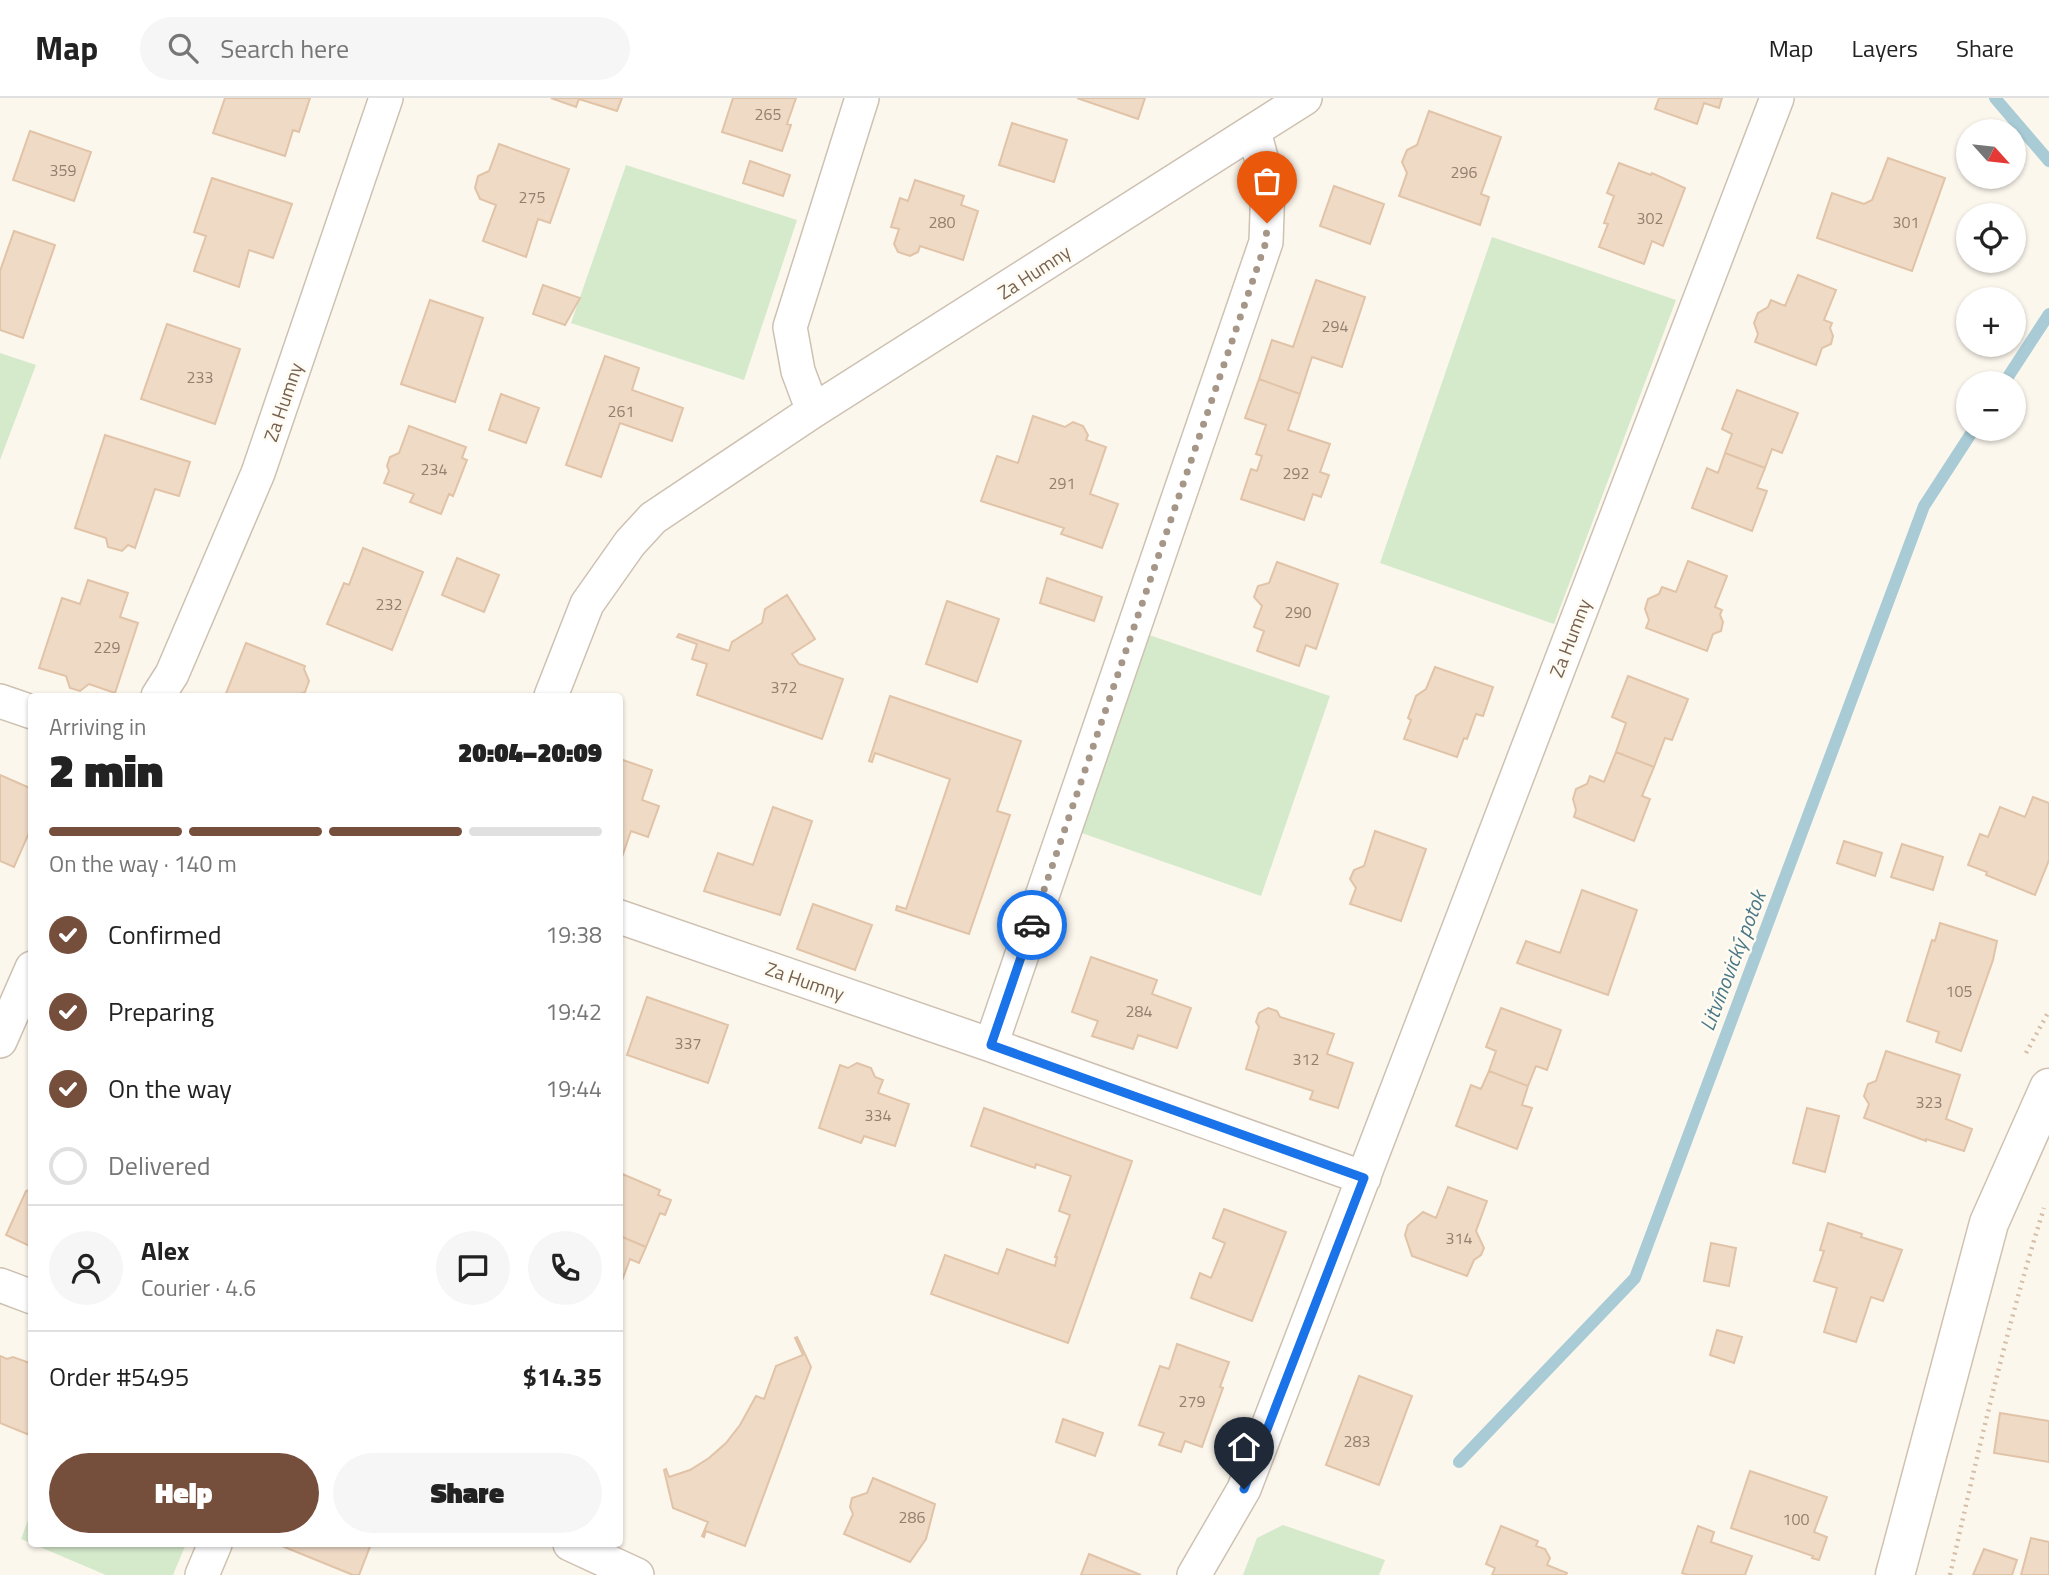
<!DOCTYPE html>
<html lang="en">
<head>
<meta charset="utf-8">
<style>
	:root { --surface:#fff; --page:#f6f6f6; --text:#222; --muted:#767676; --line:#e0e0e0; --accent:#764e3c }
	body { margin:0; font-family:"Titillium Web",sans-serif; background:var(--page); color:var(--text); height:100vh; display:flex; flex-direction:column; font-size:26px; white-space:nowrap }
	* { box-sizing:border-box; margin:0 }
	p { font-size:23px; color:var(--muted) }
	.icon { flex:none; width:38px; height:38px; fill:none; stroke:currentColor; stroke-width:2; stroke-linecap:round; stroke-linejoin:round }
	.map { position:relative; flex:1; overflow:hidden }
	.sheet { position:absolute; left:28px; top:595px; width:595px; height:854px; display:flex; flex-direction:column; background:var(--surface); border-radius:7px; box-shadow:0 2px 5px #0004 }
	.sheet>* { flex:none }
	.needle { width:46px; rotate:117deg }
	.fabs { position:absolute; left:1956px; top:21px; display:grid; gap:14px }
	.fabs a { display:grid; place-items:center; width:70px; height:70px; border-radius:50%; background:var(--surface); box-shadow:0 2px 5px #0004; font-size:35px }
	.pin { position:absolute; display:grid; place-items:center; width:60px; height:60px; color:#fff; margin:-72px -30px; border-radius:50% 50% 50% 0; rotate:-45deg; box-shadow:0 0 7px #0007 }
	.pin .icon { rotate:45deg }
	.courier { position:absolute; display:grid; place-items:center; width:70px; height:70px; margin:-35px; border:5px solid #1a73e8; border-radius:50%; background:#fff; color:#222; box-shadow:0 2px 9px #0007 }
	.head em { font-style:normal; font-weight:800 }
	.head div { display:flex; flex-direction:column-reverse }
	.head { display:flex; align-items:center; justify-content:space-between; height:119px; padding:0 21px }
	h1 { font-size:46px; font-weight:800; line-height:52px }
	.bar { display:grid; grid-template-columns:repeat(4,1fr); gap:10px 7px; align-content:center; height:84px; padding:0 21px }
	.bar i { height:9px; border-radius:5px; background:var(--line) }
	.bar .active { background:var(--accent) }
	.bar p { grid-column:span 4 }
	.line { display:flex; align-items:center; gap:18px; padding:0 21px; border-top:2px solid var(--line) }
	.line div { flex:1 }
	.round { display:grid; place-items:center; flex:none; width:74px; height:74px; border-radius:37px; background:var(--page) }
	ol { padding:0 21px; list-style:none }
	li { display:flex; align-items:center; gap:21px; height:77px }
	li p { margin-inline-start:auto }
	li .icon { padding:7px; border-radius:50%; background:var(--accent); color:#fff; stroke-width:4 }
	li:last-child { color:var(--muted) }
	li i { width:38px; height:38px; border:4px solid var(--line); border-radius:50% }
	.cta { display:flex; gap:14px; margin-top:auto; padding:14px 21px }
	.cta a { flex:1; height:80px; border-radius:42px; background:var(--accent); color:#fff; font-size:28px; font-weight:800; line-height:80px; text-align:center }
	.cta a+a { background:var(--page); color:var(--text) }
	header { display:flex; align-items:center; gap:42px; box-sizing:border-box; height:98px; padding:0 35px; background:var(--surface); border-bottom:2px solid var(--line) }
	header strong { font-size:33px }
	nav { display:flex; gap:38px; margin-inline-start:auto; font-size:24px }
	.search { width:490px; height:63px; background:var(--page); display:flex; align-items:center; gap:18px; box-sizing:border-box; padding:0 24px; border-radius:38px; color:var(--muted); font-size:26px }
	.map>svg:first-child { display:block }
	.green { fill:#d5e9cb }
	.lines { fill:none; stroke-linecap:round; stroke-linejoin:round }
	.stream { stroke:#a8cbd6; stroke-width:12 }
	.building { fill:#efdac6; stroke:#e1c3a7; stroke-width:2 }
	.street-casing { stroke:#cec1b2; stroke-width:36 }
	.secondary-casing { stroke:#d0c1b0; stroke-width:41 }
	.path { stroke:#d5bea8; stroke-width:4.5; stroke-dasharray:2 5; stroke-linecap:butt }
	.street { stroke:#fff; stroke-width:33 }
	.secondary { stroke:#fff; stroke-width:38 }
	.done { stroke:#a59687; stroke-width:7; stroke-dasharray:0 12.6 }
	.route { stroke:#1a73e8; stroke-width:9 }
	.labels { text-anchor:middle; stroke-width:5; stroke-linejoin:round; paint-order:stroke }
	.number-label { font-size:16px; fill:#947f6e }
	.street-label { font-size:19px; fill:#766150; stroke:#fefbf3 }
	.water-label { font-size:21px; font-style:italic; fill:#4b7887; stroke:#fefbf3 }
</style>
</head>
<body>
<header>
<strong>Map</strong>
<div class="search"><svg class="icon" aria-label="search" viewBox="0 0 24 24"><circle cx="10" cy="10" r="6"/><path d="M15 15l6 6"/></svg>Search here</div>
<nav><a>Map</a><a>Layers</a><a>Share</a></nav>
</header>
<div class="map">
<svg width="2049" height="1477" viewBox="0 0 2049 1477">
	<rect width="100%" height="100%" fill="#fcf7ed"/>
	<!-- green -->
	<path class="green" d="M626 67 797 122 744 282 571 225Z
		M1492 139 1676 202 1554 526 1380 465Z
		M0 255 36 267 0 362Z
		M1146 536 1330 598 1261 798 1079 734Z
		M31 1414 32 1446H186L173 1477H106L21 1441Z
		M1283 1427 1385 1462 1379 1477H1243L1257 1440Z"/>
	<g class="lines">
		<!-- stream -->
		<path class="stream" d="M1995 0 2049 63
			M2004 285 2049 216
			M1459 1364 1635 1180 1924 408 1974 331"/>
	</g>
	<!-- building -->
	<path class="building" d="M225 0H310L299 34 293 32 285 58 213 35Z
		M551 0H622L617 13 579 1 576 9Z
		M733 0H796L787 26 791 27 782 53 722 34Z
		M1077 0H1145L1138 21Z
		M1659 0H1722L1719 10 1704 5 1697 26 1655 11Z
		M1429 13 1501 39 1481 96 1489 99 1480 127 1399 98 1407 75 1402 64 1407 52 1417 47Z
		M1012 25 1067 42 1054 84 999 67Z
		M30 33 91 54 74 103 13 82Z
		M499 46 569 71 550 125 538 121 526 159 483 143 496 107 480 101 475 90 478 78 489 73Z
		M1888 60 1945 80 1912 173 1817 140 1832 95 1864 106 1872 102Z
		M750 63 790 77 783 98 743 85Z
		M1619 65 1651 77 1652 75 1685 90 1663 148 1652 143 1644 166 1599 149 1608 126 1604 125 1614 98 1607 95Z
		M212 80 292 106 273 160 249 152 239 189 194 173 206 138 194 134Z
		M915 82 964 98 961 107 978 113 963 162 920 148 918 154 910 158 898 154 894 146 899 131 891 129 900 100 908 103Z
		M1334 88 1384 106 1370 146 1320 128Z
		M14 133 55 147 23 240 0 232V173Z
		M1798 177 1836 192 1824 222 1832 225 1830 230 1833 238 1831 246 1822 250 1816 267 1755 244 1758 236 1754 225 1758 215 1768 209 1771 202 1785 208Z
		M1316 182 1365 199 1342 269 1312 259 1300 296 1259 281 1272 242 1293 249Z
		M543 187 580 200 565 227 533 216Z
		M430 202 483 220 455 304 401 286Z
		M167 226 240 251 215 326 141 301Z
		M605 258 639 270 632 292 683 310 672 343 620 325 601 379 566 367Z
		M1259 281 1300 296 1288 332 1330 346 1320 374 1329 377 1321 399 1313 396 1304 422 1241 401 1251 371 1257 373 1262 358 1256 356 1266 327 1245 320Z
		M1737 292 1798 315 1782 355 1772 351 1765 370 1725 355 1732 336 1722 331Z
		M501 296 539 310 526 345 489 332Z
		M1033 318 1065 329 1073 324 1083 328 1088 337 1086 342 1106 349 1090 396 1118 406 1102 450 1061 436 1064 430 981 403 997 358 1018 365Z
		M409 328 466 349 462 360 467 362 453 398 449 396 441 416 410 404 414 396 384 385 389 373 387 368 390 359 399 355Z
		M105 337 190 364 179 398 155 391 135 450 128 447 122 453 108 449 106 440 75 430Z
		M1725 355 1765 370 1757 390 1767 393 1752 433 1692 410 1707 370 1718 375Z
		M363 450 423 474 392 552 327 526 344 485 349 487Z
		M457 460 499 477 484 514 442 497Z
		M1688 463 1727 478 1715 509 1722 512 1720 517 1723 524 1721 533 1713 536 1707 553 1646 530 1649 522 1645 511 1648 501 1659 496 1662 489 1676 494Z
		M1277 464 1338 486 1316 551 1306 547 1299 568 1257 553 1264 533 1254 529 1262 508 1254 499 1258 488 1269 485Z
		M1047 480 1102 499 1094 523 1040 505Z
		M88 482 128 495 120 519 138 525 115 595 89 586 80 593 70 590 66 578 39 570 62 500 80 506Z
		M787 497 815 541 792 556 799 566 843 581 822 641 697 597 707 566 692 561 697 546 677 539 679 536 729 553 732 544 762 525 765 511Z
		M947 503 999 521 977 584 926 566Z
		M246 545 305 568 304 571 309 583 305 594 296 598H225Z
		M1435 569 1493 589 1483 618 1476 616 1467 641 1464 640 1457 659 1404 641 1411 622 1408 620 1416 598 1426 591Z
		M1628 578 1688 601 1672 642 1665 640 1654 669 1616 654 1626 625 1612 619Z
		M890 598 1021 643 997 713 1010 717 969 836 896 812 897 808 906 811 950 681 875 655 872 664 869 663Z
		M1616 654 1654 669 1642 698 1650 701 1634 743 1574 719 1576 712 1573 701 1576 691 1587 686 1590 678 1604 684Z
		M620 661 652 672 642 702 659 708 648 739 631 733 621 762Z
		M0 677 32 691V728L14 769 0 763Z
		M2033 699 2049 705V762L2035 797 1986 777 1987 774 1968 767 1980 736 1988 739 2000 709 2025 719Z
		M773 709 812 723 780 817 704 793 718 755 753 767Z
		M1375 733 1426 751 1401 823 1350 806 1356 790 1350 781 1354 772 1364 768Z
		M1844 743 1882 755 1875 778 1837 765Z
		M1902 746 1943 759 1933 792 1891 779Z
		M1582 792 1637 812 1608 897 1517 865 1526 843 1560 855Z
		M813 806 872 827 855 872 797 851Z
		M1940 825 1997 843 1993 862 1961 953 1936 944 1939 934 1907 923 1932 842 1935 843Z
		M1091 859 1157 882 1152 896 1191 910 1177 950 1138 937 1133 951 1092 938 1098 923 1072 914Z
		M647 899 728 927 708 985 627 957Z
		M1268 910 1277 913 1280 919 1334 936 1327 956 1353 965 1338 1010 1310 1001 1313 993 1246 971 1259 929 1256 924 1259 915Z
		M1501 910 1561 932 1547 972 1536 968 1528 988 1489 973 1496 953 1486 949Z
		M1886 953 1960 977 1946 1021 1972 1031 1964 1053 1926 1041V1043L1864 1020 1869 1006 1864 998 1868 986 1876 983Z
		M857 965 871 970 875 979 883 982 878 995 909 1006 895 1048 864 1038 861 1045 819 1030 840 967 848 970Z
		M1489 973 1528 988 1522 1007 1532 1010 1517 1051 1456 1028 1471 987 1481 991Z
		M984 1010 1132 1063 1068 1245 931 1196 945 1157 998 1176 1007 1151 1055 1168 1057 1159H1055L1070 1117 1059 1113 1071 1078 1036 1066 1035 1070 971 1048Z
		M1807 1010 1839 1018 1825 1074 1793 1065Z
		M620 1075 660 1092 658 1097 671 1102 665 1117 660 1115 646 1149 620 1138Z
		M1448 1089 1487 1103 1476 1133 1484 1150 1481 1157 1474 1162 1467 1178 1412 1158 1405 1137 1408 1127 1423 1114 1436 1120Z
		M32 1091V1149L6 1137 26 1093Z
		M1224 1111 1286 1134 1252 1223 1191 1200 1200 1175 1211 1180 1225 1145 1213 1140Z
		M1828 1125 1862 1136 1861 1139 1902 1152 1883 1203 1871 1199 1856 1244 1824 1234 1837 1190 1814 1183 1824 1153 1820 1152Z
		M620 1138 646 1149 639 1165 630 1161 620 1188Z
		M1711 1145 1736 1150 1729 1188 1704 1183Z
		M1717 1232 1742 1239 1734 1265 1710 1257Z
		M797 1239 811 1269 745 1448 706 1433 704 1439 702 1438 708 1424 673 1410 664 1372 666 1371 669 1379 690 1372 709 1360 726 1345 740 1327 756 1298 764 1301 776 1268 803 1257 795 1240Z
		M1177 1246 1229 1264 1220 1289 1223 1290 1202 1349 1185 1343 1181 1354 1159 1347 1164 1335 1139 1327 1160 1268 1169 1271Z
		M0 1258 7 1261 13 1259 30 1265 32 1269V1338L0 1325Z
		M1359 1278 1412 1298 1379 1387 1326 1367Z
		M2000 1315 2049 1323V1364L1994 1355Z
		M1063 1321 1103 1335 1095 1358 1056 1344Z
		M1750 1373 1827 1399 1814 1434 1827 1439 1819 1462 1812 1460 1813 1458 1731 1430Z
		M873 1380 935 1406 926 1441 910 1464 844 1436 853 1416 850 1409 852 1400 867 1395Z
		M1501 1428 1538 1443 1536 1448 1545 1451 1550 1460 1547 1467 1567 1475 1566 1477H1492L1495 1470 1486 1466Z
		M1698 1428 1714 1434 1711 1444 1752 1458 1745 1477H1688L1682 1475Z
		M2031 1440 2049 1444V1477H2021Z
		M277 1446H371L359 1477H353Z
		M1984 1451 2017 1462 2012 1477H1973Z
		M1089 1456 1141 1477H1081Z"/>
	<g class="lines">
		<!-- street casing -->
		<g class="street-casing">
			<path id="street" d="M813 313 798 273 790 229 862 0
				M158 598 172 576 258 375 386 0
				M551 598 587 506 630 445 653 420 813 313 1305 0
				M0 603 32 614
				M620 819 991 947 1364 1080
				M0 943 32 870
				M991 947 1266 144 1268 86 1254 33
				M0 1187 32 1199
				M570 1446 637 1477
				M202 1477 215 1446
				M1194 1477 1244 1391 1777 0"/>
		</g>
		<!-- secondary casing -->
		<g class="secondary-casing">
			<path id="secondary" d="M1895 1477 1989 1125 2049 990"/>
		</g>
		<!-- path -->
		<path class="path" d="M2026 955 2049 913
			M1950 1477C1978 1354 2006 1231 2044 1110"/>
		<!-- street -->
		<use href="#street" class="street"/>
		<!-- secondary -->
		<use href="#secondary" class="secondary"/>
	</g>
	<g class="lines">
		<!-- done -->
		<path class="done" d="M1032 827 1266 144 1267 125"/>
		<!-- route -->
		<path class="route" d="M1032 827 991 947 1364 1080 1244 1391"/>
	</g>
	<g class="labels">
		<!-- number labels -->
		<g class="number-label">
			<text x="768" y="22">265</text>
			<text x="63" y="78">359</text>
			<text x="1464" y="80">296</text>
			<text x="532" y="105">275</text>
			<text x="1650" y="126">302</text>
			<text x="942" y="130">280</text>
			<text x="1906" y="130">301</text>
			<text x="1335" y="234">294</text>
			<text x="200" y="285">233</text>
			<text x="621" y="319">261</text>
			<text x="434" y="377">234</text>
			<text x="1296" y="381">292</text>
			<text x="1062" y="391">291</text>
			<text x="389" y="512">232</text>
			<text x="1298" y="520">290</text>
			<text x="107" y="555">229</text>
			<text x="784" y="595">372</text>
			<text x="1959" y="899">105</text>
			<text x="1139" y="919">284</text>
			<text x="688" y="951">337</text>
			<text x="1306" y="967">312</text>
			<text x="1929" y="1010">323</text>
			<text x="878" y="1023">334</text>
			<text x="1459" y="1146">314</text>
			<text x="1192" y="1309">279</text>
			<text x="1357" y="1349">283</text>
			<text x="912" y="1425">286</text>
			<text x="1796" y="1427">100</text>
		</g>
		<!-- street labels -->
		<g class="street-label">
			<text transform="translate(1034 174) rotate(-33)" y="7">Za Humny</text>
			<text transform="translate(283 304) rotate(-71)" y="7">Za Humny</text>
			<text transform="translate(1570 540) rotate(-69)" y="7">Za Humny</text>
			<text transform="translate(805 883) rotate(19)" y="7">Za Humny</text>
		</g>
		<!-- water labels -->
		<g class="water-label">
			<text transform="translate(1733 863) rotate(-69)" y="7">Litvínovický potok</text>
		</g>
	</g>
</svg>
<div class="fabs">
<a><svg class="needle" viewBox="-14 -14 28 28"><path d="M0-13l5 13h-10z" fill="#e53935"/><path d="M0 13l5-13h-10z" fill="#767676"/></svg></a>
<a><svg class="icon" aria-label="locate" viewBox="0 0 24 24"><circle cx="12" cy="12" r="6"/><path d="M12 2v4M12 18v4M2 12h4M18 12h4"/></svg></a>
<a>+</a>
<a>−</a>
</div>
<div class="pin" style="left:1267px;top:125px;background:#ea580c"><svg class="icon" aria-label="bag" viewBox="0 0 24 24"><path d="M5 8h14l-1 12H6zM9 8a3 3 0 0 1 6 0"/></svg></div>
<div class="pin" style="left:1244px;top:1391px;background:#1f2937"><svg class="icon" aria-label="home" viewBox="0 0 24 24"><path d="M3 11l9-7 9 7M6 9v11h12V9"/></svg></div>
<div class="courier" style="left:1032px;top:827px"><svg class="icon" aria-label="car" viewBox="0 0 24 24"><path d="M5 17H2v-5l4-1 3-4h7l3 4 3 1v5h-3M9 17h6M6 11h13"/><circle cx="7" cy="17" r="2"/><circle cx="17" cy="17" r="2"/></svg></div>
<section class="sheet">
<div class="head"><div><h1>2 min</h1><p>Arriving in</p></div><em>20:04–20:09</em></div>
<div class="bar"><i class="active"></i><i class="active"></i><i class="active"></i><i></i><p>On the way · 140 m</p></div>
<ol>
<li><svg class="icon" aria-label="check" viewBox="0 0 24 24"><path d="M5 12l5 5 9-10"/></svg>Confirmed<p>19:38</p></li>
<li><svg class="icon" aria-label="check" viewBox="0 0 24 24"><path d="M5 12l5 5 9-10"/></svg>Preparing<p>19:42</p></li>
<li><svg class="icon" aria-label="check" viewBox="0 0 24 24"><path d="M5 12l5 5 9-10"/></svg>On the way<p>19:44</p></li>
<li><i></i>Delivered</li>
</ol>
<div class="line" style="height:126px"><a class="round"><svg class="icon" aria-label="person" viewBox="0 0 24 24"><circle cx="12" cy="8" r="4"/><path d="M4 21q1-7 8-7t8 7"/></svg></a><div><b>Alex</b><p>Courier · 4.6</p></div><a class="round"><svg class="icon" aria-label="chat" viewBox="0 0 24 24"><path d="M4 5h16v11H9l-5 4z"/></svg></a><a class="round"><svg class="icon" aria-label="phone" viewBox="0 0 24 24"><path d="M5 4h4l2 5-3 2q2 4 5 5l2-3 5 2v4C11 20 4 13 5 4z"/></svg></a></div>
<div class="line" style="height:91px"><div>Order #5495</div><b>$14.35</b></div>
<div class="cta"><a>Help</a><a>Share</a></div>
</section>
</div>
</body>
</html>
